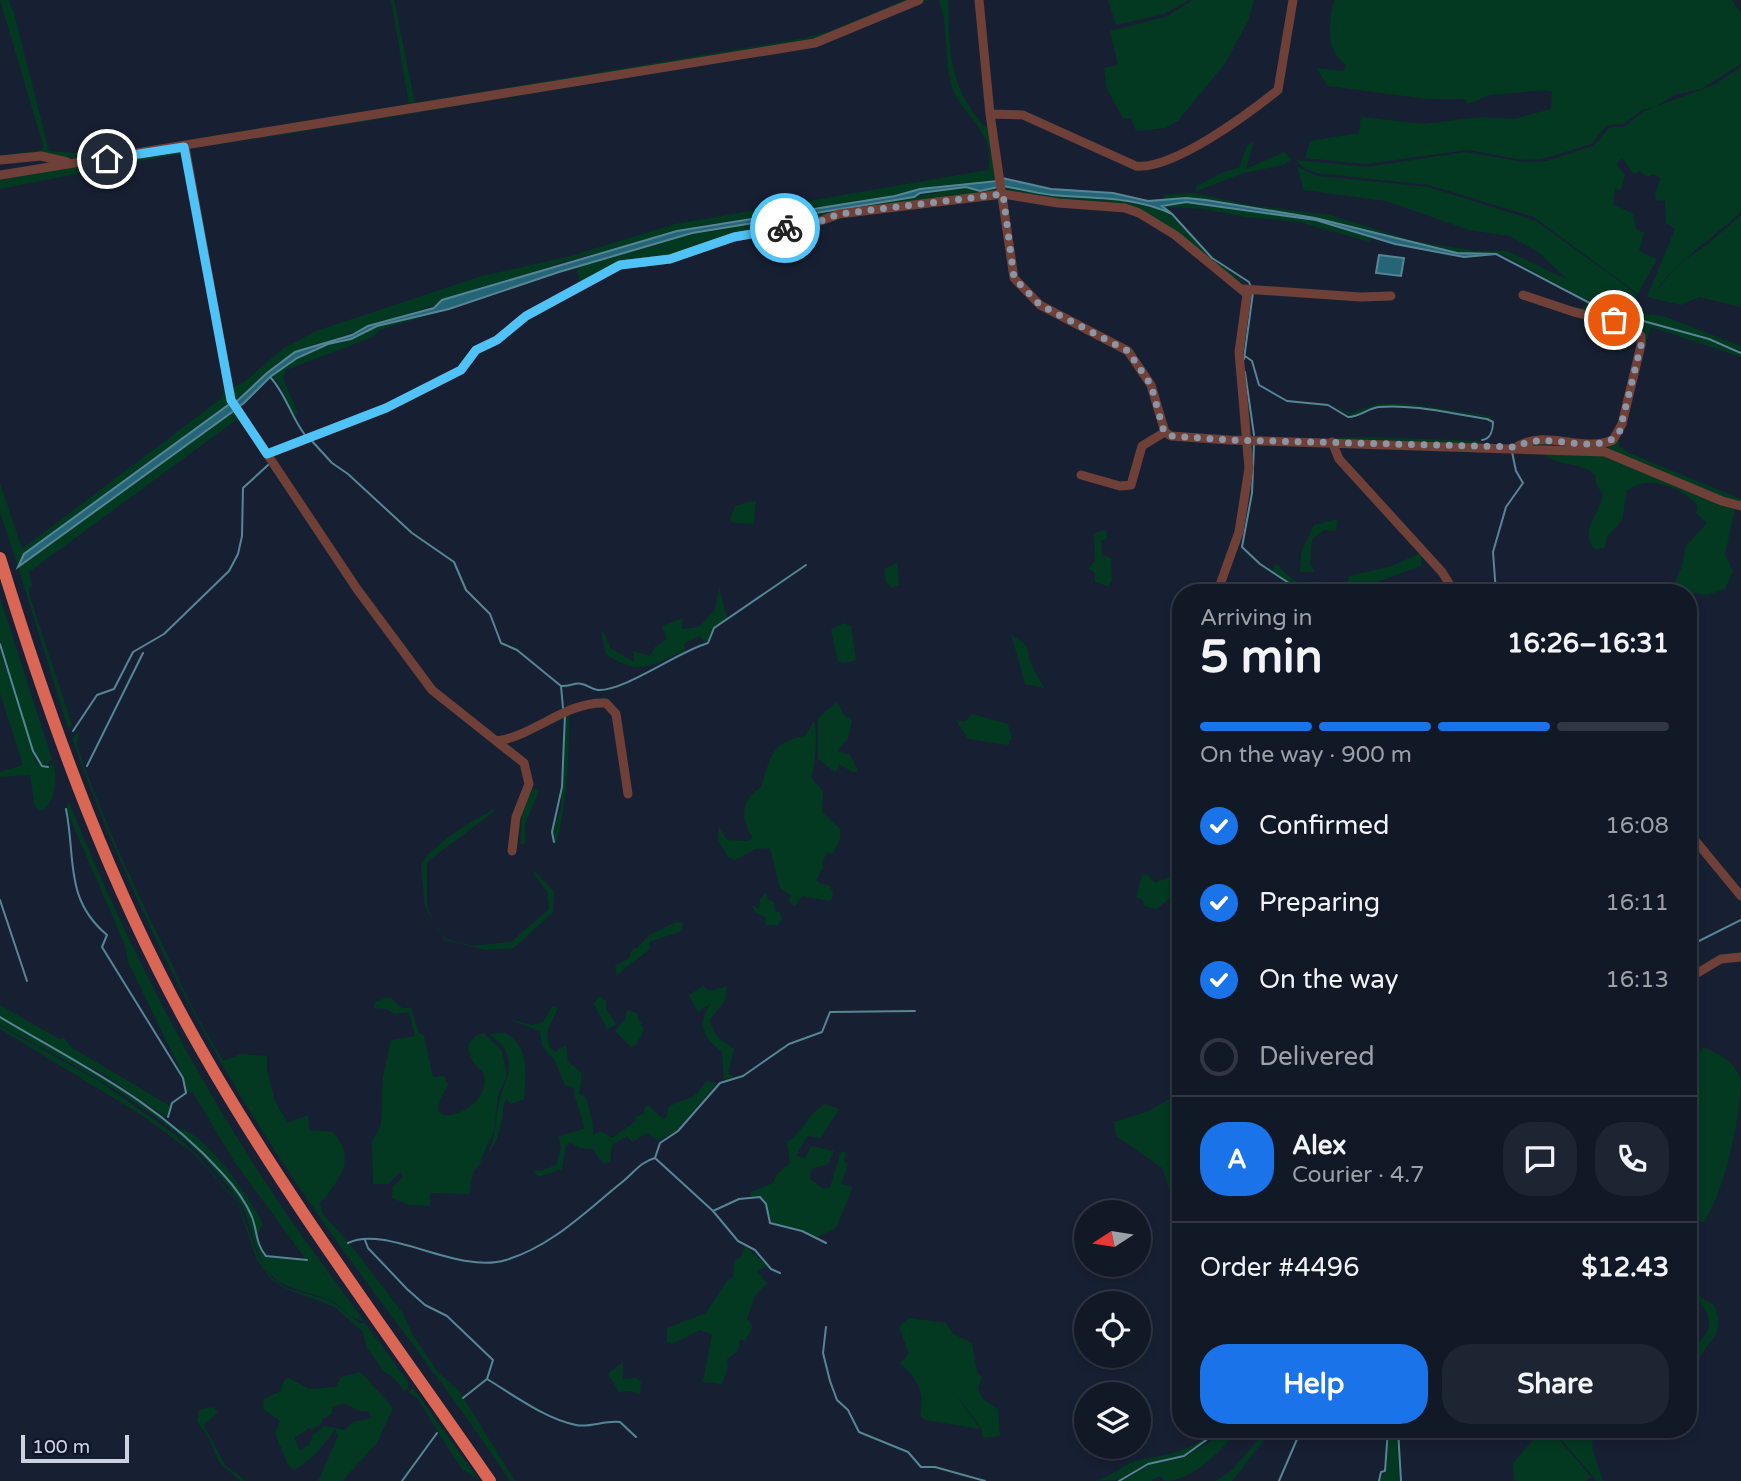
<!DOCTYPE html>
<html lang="en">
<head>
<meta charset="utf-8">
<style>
	:root { --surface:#111826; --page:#1e2532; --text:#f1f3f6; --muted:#9ca0a7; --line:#303743; --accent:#1a73e8 }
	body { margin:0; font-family:"Varela Round",sans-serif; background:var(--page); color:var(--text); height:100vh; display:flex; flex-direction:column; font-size:26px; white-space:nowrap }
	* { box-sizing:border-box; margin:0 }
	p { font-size:23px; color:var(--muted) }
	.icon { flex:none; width:38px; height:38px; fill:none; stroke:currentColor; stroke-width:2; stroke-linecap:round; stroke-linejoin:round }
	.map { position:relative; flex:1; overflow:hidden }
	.drawer { position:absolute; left:1172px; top:584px; width:525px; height:854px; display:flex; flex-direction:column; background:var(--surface); border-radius:28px; box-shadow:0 4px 10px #0003,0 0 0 2px var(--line) }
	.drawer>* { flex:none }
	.needle { width:46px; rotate:258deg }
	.tools { position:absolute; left:1074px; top:1200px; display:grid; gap:14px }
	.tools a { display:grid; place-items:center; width:77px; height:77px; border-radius:50%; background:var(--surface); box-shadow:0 4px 10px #0003,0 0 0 2px var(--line); font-size:35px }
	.scale { position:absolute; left:21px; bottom:18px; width:108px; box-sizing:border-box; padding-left:7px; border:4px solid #ccd2df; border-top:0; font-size:19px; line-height:24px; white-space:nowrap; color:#ccd2df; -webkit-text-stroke:5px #0f1629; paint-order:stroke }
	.pin { position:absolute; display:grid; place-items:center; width:60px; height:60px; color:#fff; margin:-30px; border:4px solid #fff; border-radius:50%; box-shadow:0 2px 7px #0007 }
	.courier { position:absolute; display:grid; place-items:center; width:70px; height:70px; margin:-35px; border:5px solid #4fc3f7; border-radius:50%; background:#fff; color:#222; box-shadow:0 2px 9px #0007 }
	.overview em { font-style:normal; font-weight:700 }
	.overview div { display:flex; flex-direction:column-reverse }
	.overview { display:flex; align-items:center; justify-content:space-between; height:119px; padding:0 28px }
	h1 { font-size:46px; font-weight:700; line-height:52px }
	.bar { display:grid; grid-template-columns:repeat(4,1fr); gap:10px 7px; align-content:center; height:84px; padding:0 28px }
	.bar i { height:9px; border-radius:5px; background:var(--line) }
	.bar .selected { background:var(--accent) }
	.bar p { grid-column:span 4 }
	.line { display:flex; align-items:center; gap:18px; padding:0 28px; border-top:2px solid var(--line) }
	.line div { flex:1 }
	.round { display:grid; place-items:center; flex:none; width:74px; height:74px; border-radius:28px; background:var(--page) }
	ol { padding:0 28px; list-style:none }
	li { display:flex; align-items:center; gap:21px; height:77px }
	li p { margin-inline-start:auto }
	li .icon { padding:7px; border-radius:50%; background:var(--accent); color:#fff; stroke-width:4 }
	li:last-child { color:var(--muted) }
	li i { width:38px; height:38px; border:4px solid var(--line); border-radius:50% }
	.action { display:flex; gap:14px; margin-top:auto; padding:14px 28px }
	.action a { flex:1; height:80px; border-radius:28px; background:var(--accent); color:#fff; font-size:28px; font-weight:700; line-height:80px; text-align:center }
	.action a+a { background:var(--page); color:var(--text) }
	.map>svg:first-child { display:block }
	.green { fill:#033921; fill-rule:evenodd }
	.water { fill:#246677; stroke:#568696; stroke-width:2 }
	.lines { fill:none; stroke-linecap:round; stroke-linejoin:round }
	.stream { stroke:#568696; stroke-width:2 }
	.minor { stroke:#6f4038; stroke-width:9 }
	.highway { stroke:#da6755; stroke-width:12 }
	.done { stroke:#8d94a3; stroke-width:7; stroke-dasharray:0 12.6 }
	.route { stroke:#4fc3f7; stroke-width:9 }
</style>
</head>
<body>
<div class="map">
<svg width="1741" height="1481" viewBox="0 0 1741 1481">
	<rect width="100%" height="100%" fill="#172033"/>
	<!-- green -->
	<path class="green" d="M0 0H8L14 13 49 151 98 155 409 104 391 0H394L415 103 805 38 830 31 905 0H913L821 38 86 158 0 156 43 150V145Z
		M924 0H929L813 47 192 150 829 40Z
		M938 0H948C950 55 948 82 984 127L990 125 997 181 920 189 895 196 705 225 563 262 295 352 267 373 236 402 230 388 243 383 284 348 316 331 482 276 567 257 675 224 988 170C996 138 971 121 957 98 941 71 951 23 938 0Z
		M1108 0H1189L1164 14 1116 25Z
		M1193 0H1254L1248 21 1226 62 1178 121 1165 128 1136 131 1131 119 1123 118 1107 89 1104 68 1118 65 1110 31 1166 17Z
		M1334 0H1732L1741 14V64L1701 89 1674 95 1655 107 1642 110 1623 124 1607 125 1591 144 1542 159 1524 160 1467 150 1366 164 1305 158 1310 141 1359 133 1361 117 1423 124 1481 117 1514 119 1551 109 1552 92 1545 90 1490 95 1468 104 1465 99H1427L1328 86 1316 68 1344 71 1346 65C1325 50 1329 23 1334 0Z
		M1741 67V212C1712 239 1677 260 1655 292L1680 263 1708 244 1741 215V307L1699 297 1681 305 1647 297 1675 229 1666 223 1665 200 1657 201 1655 194 1661 178 1653 174 1647 177 1640 171 1634 174 1622 158 1616 164 1625 175 1621 190 1615 188 1613 204 1633 214 1636 229 1644 233 1639 251 1657 259 1638 294 1534 217 1429 185 1317 173 1305 169 1296 160 1367 167 1466 152 1523 162 1547 161 1593 146 1610 127H1624L1644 111 1714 85Z
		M1254 141 1246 169 1284 152 1292 159 1283 165 1244 173 1197 191 1195 187 1223 172 1239 168 1247 146Z
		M180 151 183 153 0 189V177Z
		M1297 167 1318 176 1428 187 1536 221 1634 292 1637 295 1633 304 1642 306 1645 314 1663 316 1741 346V351L1709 338 1603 309 1503 255 1457 253 1315 218 1186 198 1165 201 1163 195 1193 193 1249 205 1330 215 1413 241 1476 251H1507L1568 280 1538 252 1510 236 1469 230 1386 201 1304 190Z
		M1003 186 1044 194 1093 196 1155 205 1174 218 1211 258 1251 287 1219 269 1154 218 1008 190Z
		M967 187 980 191 998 187 999 192 822 219 673 255 639 259 580 283 577 267 669 239 738 223 822 213Z
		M1186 202 1316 220 1371 237 1370 242 1299 222 1245 217 1204 209 1168 207 1173 214 1162 206Z
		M1588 303 1602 311C1648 325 1699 331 1741 354V357L1651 327 1639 367 1642 333 1579 311Z
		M442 308 449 309 379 330 373 337 286 370 283 378 298 414 293 416 280 385 272 376 297 358 328 344 345 342 377 326Z
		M224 383 231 403 60 527 17 564 0 512V483L22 549 222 398Z
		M1403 403 1489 416 1495 422 1485 417 1407 405 1375 407 1352 416 1329 404 1351 413 1377 404Z
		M235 410 240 417 29 572 32 587H29V594L72 725 68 728 18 567Z
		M1369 437 1481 441 1480 445 1330 440V438Z
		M1619 440V446L1629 453 1741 499V504L1617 454 1523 446 1530 443Z
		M1540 450 1599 454 1735 508 1725 555 1733 571 1725 589 1707 595 1695 593 1689 598V593H1670L1682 566 1686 546 1707 523 1696 513 1698 506C1682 488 1648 473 1627 491L1622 520 1607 537 1604 548 1594 549C1579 529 1601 512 1603 494L1597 486 1595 475C1579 459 1555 469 1540 450Z
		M756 500 754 524 733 523 730 520 735 506Z
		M1337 519 1336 531 1323 530 1312 540 1310 564 1314 572H1300L1301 552 1314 525Z
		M1103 530 1107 532V539L1101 541 1102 555 1111 558 1112 580 1108 586 1095 582V573L1089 569 1095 560 1094 534Z
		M1422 552 1421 566 1374 583 1359 584 1345 592 1306 593 1272 571 1276 563C1289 578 1298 588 1319 581L1328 586 1348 581 1349 576 1392 566Z
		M897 563 899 585 891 588 886 582 884 569Z
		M719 587 727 619 713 628 709 640 705 642 699 636 683 644 686 650C653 664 640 678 606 654L601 631 604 632 610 648 634 662 633 651 650 656 655 647 667 639 662 626 683 618 682 629 699 627 715 610Z
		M0 598 52 759 47 765 41 764 33 751 0 640Z
		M844 623 851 626 856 660 845 663 838 661 831 630Z
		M1011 634 1027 646 1030 662 1044 688 1025 684Z
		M0 649 36 762 48 768 53 763C58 777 56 801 42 811L35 807 30 775 0 777V772L23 765 0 693Z
		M837 702 844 715 852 720 848 739 837 751 850 755 858 771 852 772 839 764 836 773 818 759V718Z
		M569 713C569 758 567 803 556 845L553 832 561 807 566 715Z
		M972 714 1008 724 1012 740H1009V745L968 739 956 720 965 722Z
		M814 721C818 733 815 766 811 777L823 791 822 812 840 829V839L833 854 827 853 822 862 823 868 816 880 821 884 829 885 833 893 831 901 802 896 795 906 789 902 791 895 780 888 770 848 755 849 735 860 729 858 718 840 719 827 727 840 747 841 753 838C740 818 740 801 761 787 770 759 771 741 805 736Z
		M79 731 77 745C103 822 138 894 173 967 188 999 204 1032 224 1061L241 1054 267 1056V1070L275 1102 288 1123 308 1115 309 1130 333 1132C349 1151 348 1167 334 1185 328 1192 328 1197 320 1202L322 1213 353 1248 402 1312 414 1337 438 1372 459 1391 515 1481H510C442 1378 363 1283 295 1181 202 1043 128 895 72 738Z
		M533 788 539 791 525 824V844H520L522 811Z
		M69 802C121 932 184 1056 260 1174 292 1225 329 1272 364 1321 349 1320 341 1304 328 1299 315 1294 301 1292 288 1286 252 1272 257 1228 239 1201 187 1121 82 1069 0 1025V1017C81 1065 157 1102 221 1173 232 1185 243 1198 249 1212 256 1227 255 1245 266 1257L307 1261 234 1161 192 1091 186 1093 180 1069 128 962 125 945 66 809Z
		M494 809 496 810 427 862V907L438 930 446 939 472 946 511 942 549 909 547 891 533 873 535 871 554 892 553 912 514 948 485 950 445 940 425 907 421 866C431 844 473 821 494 809Z
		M1147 874 1155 883 1171 876 1181 888V895L1172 896 1157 909 1144 906 1143 900 1136 897 1142 876Z
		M767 892V899L774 902 775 911 780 912 782 919 778 925H766L765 917 755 912 752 905 759 909 760 899Z
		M676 922 683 923 682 931 649 942 650 948C640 959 626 965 617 976L615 966 629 958 633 948H637L649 935Z
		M703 986 710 991 727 986 725 1000 709 1021 717 1037 734 1049 728 1073 734 1077 724 1079 722 1052C703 1037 697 1026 710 1004L698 1012 689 995Z
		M599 996 606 1001V1009L616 1024 607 1029 594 1004Z
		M386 998H391L402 1008H411L419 1033 424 1036 433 1077 444 1076 448 1085 440 1099 438 1111 443 1115C464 1117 491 1096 483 1072 468 1061 460 1038 484 1033L502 1051 507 1076 498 1094 494 1131 479 1164C498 1148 494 1119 500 1097 505 1082 513 1072 507 1055 505 1046 496 1040 489 1034L505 1033C531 1047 525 1075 524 1099L511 1104 506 1099 504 1103C500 1138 496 1147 473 1172L469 1194 430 1193V1206L409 1205 392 1198 393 1187 403 1177 400 1172 388 1184H373L372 1142 381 1125 383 1077 391 1040 415 1036 409 1012 394 1014 387 1009 374 1008 375 1002Z
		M0 1005 59 1039 64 1038 71 1047 170 1106 168 1118 98 1071 50 1047 0 1016Z
		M552 1006 558 1008 547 1031 549 1047 555 1052 566 1045 568 1062 582 1073 579 1094 586 1097C589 1111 594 1121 593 1135L601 1131 612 1138 636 1121 635 1117 644 1114V1109L648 1105 663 1119 667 1116 668 1108C688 1093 690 1107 706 1081L717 1083 676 1131 658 1141 647 1133 632 1142 627 1136 612 1145 610 1162 604 1164 592 1149 580 1148 571 1143 566 1145 562 1169 538 1177 534 1170 541 1171 556 1165 561 1148 559 1136 584 1129C583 1114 574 1102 574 1088L565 1085 555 1061 542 1046 540 1031 508 1019 533 1025 543 1022Z
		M627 1010 636 1013 644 1029 636 1045 631 1047 615 1031 625 1019Z
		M0 1026 99 1081 174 1134 193 1151 238 1202 258 1256 273 1279 287 1288 331 1301 359 1323H365L408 1382V1388L404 1391 395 1379 383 1371 366 1346 363 1332 335 1307 287 1289 272 1280 257 1260 237 1202 193 1153 140 1114 0 1029Z
		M1689 1046 1701 1052 1703 1047C1719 1053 1736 1062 1741 1081 1741 1115 1724 1195 1703 1223L1695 1217 1689 1220Z
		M1181 1092V1189L1171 1193 1162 1168 1116 1136 1114 1122 1149 1111Z
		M825 1104 839 1109 821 1138 807 1136 796 1156 806 1158 811 1146 834 1151 828 1164 811 1169 810 1179 824 1189 830 1187 841 1151 846 1153 844 1162 848 1164 841 1184 853 1187 836 1228 817 1237 798 1228 780 1227 772 1222 762 1196H750L751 1192 773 1183 777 1174 790 1163 787 1142C803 1132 808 1114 825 1104Z
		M178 1128C205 1132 253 1201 263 1225L257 1235 243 1197Z
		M745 1246 767 1266 757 1271 767 1283 755 1296 747 1319 753 1326 745 1341 740 1340 738 1351 727 1359 728 1368 722 1384 703 1382 712 1334 700 1330 672 1344 667 1342V1328L706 1313 726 1282 733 1276 734 1261 740 1258Z
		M1689 1282 1703 1299 1714 1305C1728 1340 1703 1339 1697 1367L1691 1371V1350C1725 1321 1704 1315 1689 1282Z
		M909 1318 946 1323 953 1334 972 1343 977 1372 982 1377 978 1389 983 1399 998 1409 1000 1436 983 1438 981 1428 954 1392 980 1429 925 1420 920 1415C925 1390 918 1380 900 1363L909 1354 899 1327Z
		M623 1362V1379L637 1378 641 1382 640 1395 632 1391 619 1392 608 1374Z
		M361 1372 393 1408 377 1443 342 1481H318L338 1436 335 1429C323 1446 313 1459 294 1470L288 1465 275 1433 280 1421 263 1409 264 1399 281 1391 284 1380 289 1378 309 1389 336 1387 341 1377ZM345 1403 359 1411H368L372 1418 353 1422 345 1430 325 1426 313 1435 309 1445 300 1450 294 1438 309 1428 313 1430 322 1423V1419L332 1414V1407Z
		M413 1388 480 1481 461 1468 417 1398 408 1392Z
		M212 1407 218 1411 204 1426 225 1465 246 1481H240L219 1462 208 1437 197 1421 199 1410Z
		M1214 1430H1218L1215 1435 1180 1457 1144 1465 1118 1480 1095 1481C1111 1477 1124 1463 1139 1460 1166 1455 1194 1451 1214 1430Z
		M1221 1430H1237C1222 1451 1192 1481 1165 1481L1161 1476 1150 1481H1122L1149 1465 1183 1458 1212 1440Z
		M1259 1430 1268 1435 1232 1481H1216L1232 1470 1263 1434Z
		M1389 1430H1396L1399 1481H1379L1386 1471Z
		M1537 1430H1551L1591 1477 1586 1481H1514L1513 1463 1536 1437Z
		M1553 1430H1594L1592 1448 1603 1481H1597Z"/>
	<!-- water -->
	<path class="water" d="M1002 178 1051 189 1113 193 1148 201 1186 198 1206 200 1315 218 1457 253 1496 254 1464 257 1395 244 1316 220 1186 202 1162 206 1172 214C1133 196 1094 199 1052 195 1036 193 1020 189 1003 186Z
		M997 181 998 187 980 191 966 187 920 193 914 197 692 233 559 272 449 309 377 326 351 339 328 344 297 358 270 377 243 404 239 406 236 402 267 373 295 352 352 335 368 326 434 308 442 300 677 231 895 196 920 189Z
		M1379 255 1404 258 1401 276 1376 273Z
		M231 403 235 410 18 567 24 554Z"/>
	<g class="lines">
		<!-- stream -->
		<path class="stream" d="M1172 214 1212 258 1249 282 1251 287
			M1496 254 1603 310 1709 339 1741 353
			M1245 356 1252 361 1259 385 1287 401 1328 405 1348 417C1360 417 1368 408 1379 407 1415 404 1452 414 1487 419L1493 422C1493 429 1491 439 1482 440
			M1244 359 1253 292
			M1245 372 1254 435
			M270 377C285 392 291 417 305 435
			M311 440 332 463 348 474 412 533 454 562 466 590 490 614 501 643 517 650 561 686C569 687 575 682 582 684 588 685 591 689 598 690 625 691 677 652 708 643L714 628 806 565
			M1254 445 1252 493 1242 547 1260 564 1304 593
			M1341 593 1362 587 1379 593
			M1391 593H1402
			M1407 593 1423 587
			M1496 593 1493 552 1506 507 1523 483 1516 471 1512 452
			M0 644 33 751 42 766 48 767
			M561 686 563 708
			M73 731 97 695 114 689 133 652 164 634 229 571 238 554 242 536 243 488 268 465
			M87 766 143 653
			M66 809C76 858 64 899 107 935L102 947 183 1078 186 1093 172 1103 168 1117
			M554 842 552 832 562 787 565 715
			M0 900 27 981
			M1689 946 1741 920
			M0 1017C82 1066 156 1100 222 1173 234 1186 245 1200 252 1217 257 1230 256 1245 266 1256L307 1260
			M655 1158 713 1211 739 1199 760 1197 766 1204 770 1223 802 1231 826 1243
			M713 1211 738 1241 755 1250 771 1269 780 1273
			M365 1240 368 1248 407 1289 425 1305 447 1316 493 1360 487 1379C515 1396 544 1418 576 1425 590 1428 605 1420 620 1422L636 1437
			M348 1243C387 1224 457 1275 506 1260 552 1246 585 1212 621 1183 634 1173 640 1162 655 1158L660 1143 678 1131 720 1083 743 1076 789 1044 822 1032 830 1012 915 1011
			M826 1327 823 1353 830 1381 837 1400 848 1410 859 1432 908 1452 921 1467H935L985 1481
			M463 1398 487 1379
			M1398 1430 1401 1481
			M402 1481 437 1433
			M1119 1481 1148 1464 1184 1456 1220 1430
			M1279 1481 1301 1430
			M1379 1481 1381 1472 1385 1471 1388 1430"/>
		<!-- minor -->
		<path class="minor" d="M979 0 990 114 1014 278 1040 305 1128 351 1151 385 1165 432 1171 436 1229 440 1605 452 1722 501 1741 506
			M990 114 1023 115 1136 166C1173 170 1248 114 1278 90L1293 0
			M185 147 231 400 357 589 432 690 524 763 529 784 516 817 512 851
			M0 160 41 156 67 162
			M0 175 815 43 919 0
			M1244 289 1360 297 1391 296
			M1332 442 1339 459 1442 572 1455 593
			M1518 446C1547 429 1583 453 1613 440L1622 424 1641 345V336L1629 325 1574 312 1523 295
			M267 454 386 408 461 370 476 350 497 340 526 316 620 265 670 259 734 237 812 224 839 214 1003 194 1058 203 1125 208 1139 213 1175 235 1247 294 1239 352 1249 468 1239 532 1217 593
			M1081 475 1120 486 1131 485 1142 446 1165 432
			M497 741C536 735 566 701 606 703L616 714 628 794
			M1689 833 1741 896
			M1689 978 1721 959 1741 957"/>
		<!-- highway -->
		<path class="highway" d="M0 558C52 727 113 897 202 1051 287 1200 392 1339 490 1481"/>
	</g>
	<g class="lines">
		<!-- done -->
		<path class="done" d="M785 228 821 221 839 214 1003 194 1014 278 1040 305 1128 351 1151 385 1164 432 1171 436 1229 440 1516 447C1547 429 1595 458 1619 434L1641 345 1637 329 1614 320"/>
		<!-- route -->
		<path class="route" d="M107 159 184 147 231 400 267 454 386 408 461 370 476 350 497 340 526 316 620 265 670 259 734 237 785 228"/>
	</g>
</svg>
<div class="tools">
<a><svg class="needle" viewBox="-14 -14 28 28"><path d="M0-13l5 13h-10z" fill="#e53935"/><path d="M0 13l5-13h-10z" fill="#9ca0a7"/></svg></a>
<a><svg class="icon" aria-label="locate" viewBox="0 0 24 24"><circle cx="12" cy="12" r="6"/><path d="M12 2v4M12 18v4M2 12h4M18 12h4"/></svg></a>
<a><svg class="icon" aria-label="layers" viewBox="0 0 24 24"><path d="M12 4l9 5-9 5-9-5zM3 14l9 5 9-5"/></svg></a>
</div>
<div class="scale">100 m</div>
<div class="pin" style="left:1614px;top:320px;background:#ea580c"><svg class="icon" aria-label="bag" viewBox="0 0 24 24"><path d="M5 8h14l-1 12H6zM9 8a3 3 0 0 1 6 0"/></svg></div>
<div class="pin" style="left:107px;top:159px;background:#1f2937"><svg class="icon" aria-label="home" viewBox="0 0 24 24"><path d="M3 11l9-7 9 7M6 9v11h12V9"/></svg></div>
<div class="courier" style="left:785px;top:228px"><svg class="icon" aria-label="bike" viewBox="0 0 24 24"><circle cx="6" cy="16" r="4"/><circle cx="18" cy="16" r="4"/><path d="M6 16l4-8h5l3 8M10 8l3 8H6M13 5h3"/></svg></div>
<section class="drawer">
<div class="overview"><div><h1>5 min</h1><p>Arriving in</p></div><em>16:26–16:31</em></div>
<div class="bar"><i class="selected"></i><i class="selected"></i><i class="selected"></i><i></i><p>On the way · 900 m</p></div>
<ol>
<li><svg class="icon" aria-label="check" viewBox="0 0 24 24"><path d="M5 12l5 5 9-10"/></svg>Confirmed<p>16:08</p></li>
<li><svg class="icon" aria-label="check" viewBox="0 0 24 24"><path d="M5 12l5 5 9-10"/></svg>Preparing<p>16:11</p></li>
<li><svg class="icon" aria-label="check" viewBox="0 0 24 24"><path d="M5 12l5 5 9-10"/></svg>On the way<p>16:13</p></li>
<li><i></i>Delivered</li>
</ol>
<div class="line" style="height:126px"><b class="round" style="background:var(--accent);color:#fff">A</b><div><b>Alex</b><p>Courier · 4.7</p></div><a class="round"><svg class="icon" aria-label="chat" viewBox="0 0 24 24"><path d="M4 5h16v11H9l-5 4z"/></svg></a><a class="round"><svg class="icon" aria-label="phone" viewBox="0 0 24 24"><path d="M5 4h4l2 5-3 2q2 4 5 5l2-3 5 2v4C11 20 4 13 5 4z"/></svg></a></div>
<div class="line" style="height:91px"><div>Order #4496</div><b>$12.43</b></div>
<div class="action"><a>Help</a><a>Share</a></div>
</section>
</div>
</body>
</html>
